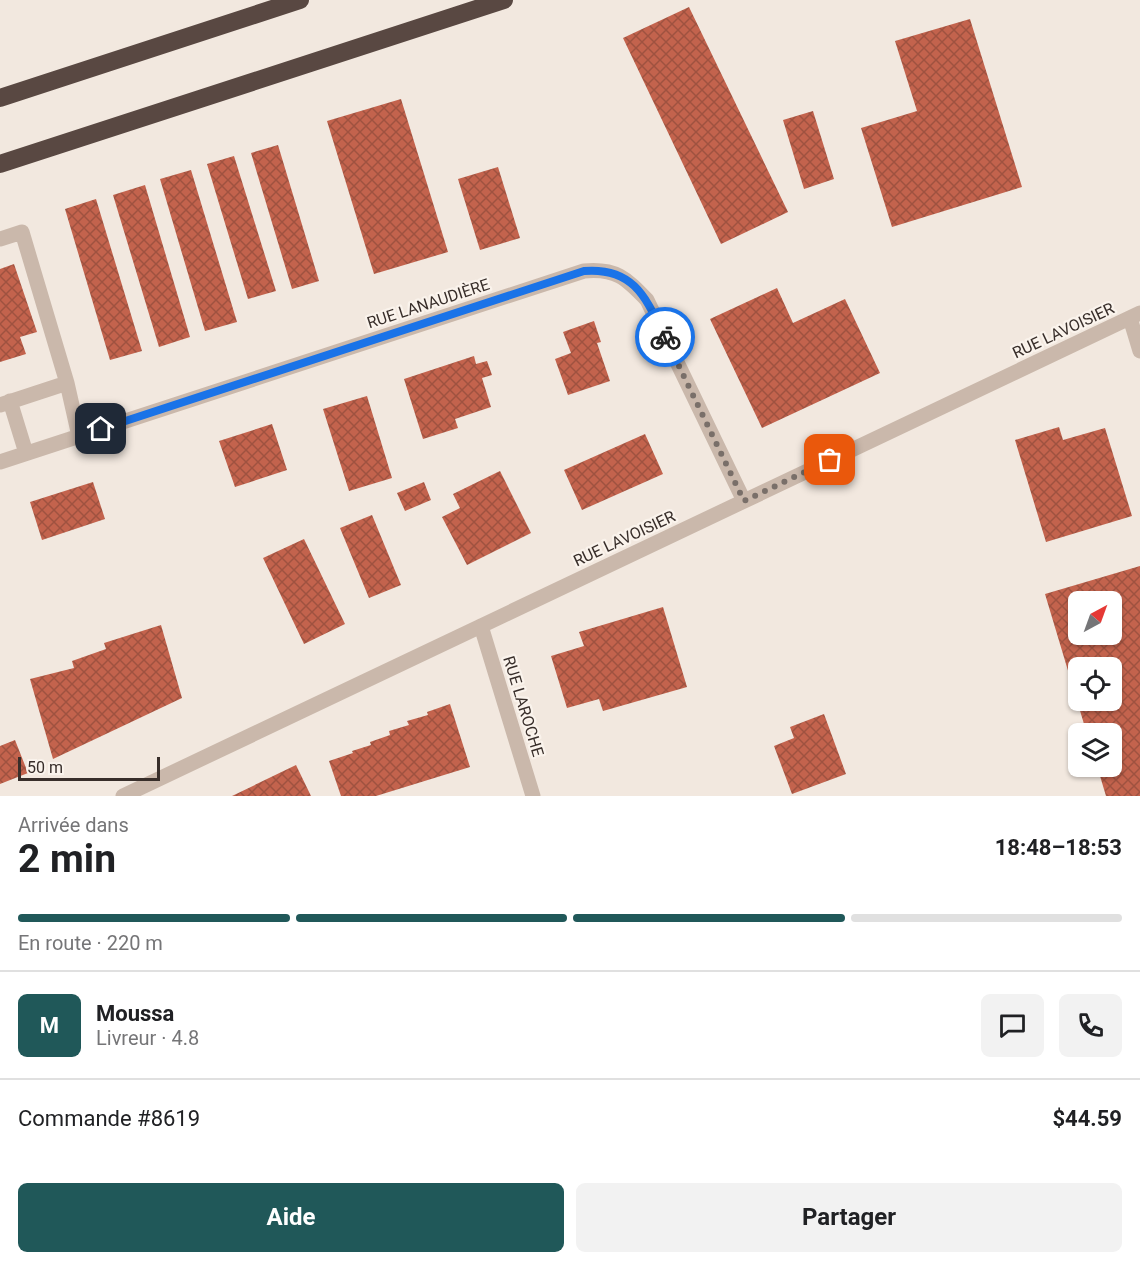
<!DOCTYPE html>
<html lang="fr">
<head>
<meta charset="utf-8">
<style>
	:root { --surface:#fff; --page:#f2f2f2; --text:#202124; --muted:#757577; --line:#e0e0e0; --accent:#205859 }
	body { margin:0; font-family:Roboto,sans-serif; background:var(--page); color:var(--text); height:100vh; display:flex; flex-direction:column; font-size:22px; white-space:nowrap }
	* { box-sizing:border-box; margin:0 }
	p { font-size:20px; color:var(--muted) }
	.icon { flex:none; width:33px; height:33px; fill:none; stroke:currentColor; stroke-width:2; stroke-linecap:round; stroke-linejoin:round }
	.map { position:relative; height:796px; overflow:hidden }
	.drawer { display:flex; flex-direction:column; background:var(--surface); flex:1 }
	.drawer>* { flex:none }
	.needle { width:39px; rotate:41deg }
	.fabs { position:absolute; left:1068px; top:591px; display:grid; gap:12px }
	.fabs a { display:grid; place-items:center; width:54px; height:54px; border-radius:9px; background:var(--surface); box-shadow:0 2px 4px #0004; font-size:30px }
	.scale { position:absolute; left:18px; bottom:15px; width:142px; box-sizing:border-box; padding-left:6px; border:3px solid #382e2a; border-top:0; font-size:16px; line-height:21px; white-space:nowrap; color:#382e2a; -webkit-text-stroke:4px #faf3ec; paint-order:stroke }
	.pin { position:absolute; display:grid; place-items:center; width:51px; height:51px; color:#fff; margin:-26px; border-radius:12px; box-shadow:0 3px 9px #0006 }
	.courier { position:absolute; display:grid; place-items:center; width:60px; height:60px; margin:-30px; border:4px solid #1a73e8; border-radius:50%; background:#fff; color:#222; box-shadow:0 2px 8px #0007 }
	.overview em { font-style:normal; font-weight:700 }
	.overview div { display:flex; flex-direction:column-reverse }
	.overview { display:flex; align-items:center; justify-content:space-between; height:102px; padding:0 18px }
	h1 { font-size:39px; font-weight:700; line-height:45px }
	.bar { display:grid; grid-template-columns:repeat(4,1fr); gap:9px 6px; align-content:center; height:72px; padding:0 18px }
	.bar i { height:8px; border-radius:4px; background:var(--line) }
	.bar .selected { background:var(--accent) }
	.bar p { grid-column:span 4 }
	.line { display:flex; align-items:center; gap:15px; padding:0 18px; border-top:2px solid var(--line) }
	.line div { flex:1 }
	.round { display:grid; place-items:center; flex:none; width:63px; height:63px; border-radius:9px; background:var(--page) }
	.action { display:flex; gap:12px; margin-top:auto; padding:12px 18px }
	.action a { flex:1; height:69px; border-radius:9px; background:var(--accent); color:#fff; font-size:24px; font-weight:700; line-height:69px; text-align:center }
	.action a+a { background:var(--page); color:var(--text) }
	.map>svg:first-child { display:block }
	.building { fill:url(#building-cross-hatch); fill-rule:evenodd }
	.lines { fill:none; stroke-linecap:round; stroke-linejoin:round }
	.minor { stroke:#cab8ab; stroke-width:15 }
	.highway { stroke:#594842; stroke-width:18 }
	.done { stroke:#796f69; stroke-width:6; stroke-dasharray:0 10.8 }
	.route { stroke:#1a73e8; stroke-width:8 }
	.labels { text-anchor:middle; stroke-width:4.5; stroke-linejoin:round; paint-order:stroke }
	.street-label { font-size:16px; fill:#382e2a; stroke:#faf3ec }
</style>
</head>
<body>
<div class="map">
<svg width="1140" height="796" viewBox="0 0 1140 796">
	<defs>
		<pattern id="building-cross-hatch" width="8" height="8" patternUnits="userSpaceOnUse" patternTransform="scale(1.5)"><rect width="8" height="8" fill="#c3634d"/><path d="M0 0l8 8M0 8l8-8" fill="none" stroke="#9f5240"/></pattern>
	</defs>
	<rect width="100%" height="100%" fill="#f2e8df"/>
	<!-- building -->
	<path class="building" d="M689 7 788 212 721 244 623 38Z
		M970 19 1022 187 892 227 861 128 917 111 895 41Z
		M401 99 448 252 374 274 327 121Z
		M813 111 834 179 804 189 783 120Z
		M278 145 319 281 292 289 251 153Z
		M234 156 276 291 248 299 207 164Z
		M498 167 520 238 480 250 458 179Z
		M191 170 237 322 205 331 160 179Z
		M145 185 190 337 159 347 113 195Z
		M96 199 142 351 110 360 65 209Z
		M14 264 37 332 20 337 26 354 0 362V269Z
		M777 288 793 323 845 299 880 373 762 428 710 319Z
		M594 321 601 342 597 343 610 381 568 395 555 359 571 353 563 332Z
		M474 356 476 364 487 361 492 375 482 378 491 407 455 419 458 428 423 439 404 379Z
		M367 396 392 478 349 491 323 409Z
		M272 424 287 470 235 487 219 441Z
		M1059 427 1063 440 1105 428 1132 516 1046 542 1015 440Z
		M645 434 663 474 582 510 564 470Z
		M500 471 531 533 467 565 442 517 460 508 453 494Z
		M93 482 105 519 42 540 30 502Z
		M424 482 431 500 405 511 397 493Z
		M372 515 401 585 369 598 340 528Z
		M304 539 345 624 304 644 263 558Z
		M1140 566V796H1106L1097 766H1112V734H1087L1045 594ZM1078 602H1112V634H1078ZM1078 668H1112V700H1078Z
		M663 607 687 687 603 711 599 699 567 708 551 656 584 646 579 632Z
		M161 625 182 698 53 759 30 679 74 668 72 661 106 649 104 643Z
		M450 704 470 767 376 796H341L329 761 353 753 352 751 371 745 370 742 390 735 389 731 409 725 407 721 428 715 427 712Z
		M824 714 846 774 792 794 774 746 794 738 790 727Z
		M15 740 28 773 0 784V746Z
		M296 765 311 796H232Z"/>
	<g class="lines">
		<!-- minor -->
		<path class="minor" d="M0 239 22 232 67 383 0 405
			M1130 318 1140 351
			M67 383 79 436
			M10 401 26 453
			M0 462 584 271C616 268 626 278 647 300L744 501
			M481 626 533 796
			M123 796 1140 313"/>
		<!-- highway -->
		<path class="highway" d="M0 98 300 0
			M0 164 504 0"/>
	</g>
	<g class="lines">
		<!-- done -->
		<path class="done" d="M665 337 744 501 830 460"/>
		<!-- route -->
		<path class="route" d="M101 429 584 271C634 267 646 298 665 337"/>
	</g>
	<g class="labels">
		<!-- street labels -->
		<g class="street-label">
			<text transform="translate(428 303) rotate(-18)" y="6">RUE LANAUDIÈRE</text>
			<text transform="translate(1063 330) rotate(-25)" y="6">RUE LAVOISIER</text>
			<text transform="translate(624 538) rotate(-25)" y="6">RUE LAVOISIER</text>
			<text transform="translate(524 706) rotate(73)" y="6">RUE LAROCHE</text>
		</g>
	</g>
</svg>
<div class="fabs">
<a><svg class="needle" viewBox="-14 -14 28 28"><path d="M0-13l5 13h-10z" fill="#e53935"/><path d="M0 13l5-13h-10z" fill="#757577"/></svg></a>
<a><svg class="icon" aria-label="locate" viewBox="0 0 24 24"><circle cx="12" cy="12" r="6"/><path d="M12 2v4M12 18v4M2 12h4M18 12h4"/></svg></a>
<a><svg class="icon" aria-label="layers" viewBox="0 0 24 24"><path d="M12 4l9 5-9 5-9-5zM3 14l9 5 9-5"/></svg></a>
</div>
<div class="scale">50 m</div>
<div class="pin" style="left:830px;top:460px;background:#ea580c"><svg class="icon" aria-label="bag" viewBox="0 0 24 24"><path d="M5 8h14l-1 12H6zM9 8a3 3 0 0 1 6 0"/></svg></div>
<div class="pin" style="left:101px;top:429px;background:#1f2937"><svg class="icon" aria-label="home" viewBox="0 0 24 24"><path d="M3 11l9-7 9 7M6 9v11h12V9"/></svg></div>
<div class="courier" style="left:665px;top:337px"><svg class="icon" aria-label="bike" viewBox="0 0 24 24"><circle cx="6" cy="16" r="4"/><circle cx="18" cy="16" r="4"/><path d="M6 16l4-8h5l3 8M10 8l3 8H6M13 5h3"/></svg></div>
</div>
<section class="drawer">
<div class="overview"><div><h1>2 min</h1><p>Arrivée dans</p></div><em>18:48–18:53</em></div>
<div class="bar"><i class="selected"></i><i class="selected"></i><i class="selected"></i><i></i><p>En route · 220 m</p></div>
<div class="line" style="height:108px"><b class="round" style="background:var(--accent);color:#fff">M</b><div><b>Moussa</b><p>Livreur · 4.8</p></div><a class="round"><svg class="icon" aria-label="chat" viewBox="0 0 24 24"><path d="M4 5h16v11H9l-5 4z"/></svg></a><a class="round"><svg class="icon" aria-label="phone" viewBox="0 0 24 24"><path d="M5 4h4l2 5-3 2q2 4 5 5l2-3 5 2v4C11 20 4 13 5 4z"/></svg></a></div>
<div class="line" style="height:78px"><div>Commande #8619</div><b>$44.59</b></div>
<div class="action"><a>Aide</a><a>Partager</a></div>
</section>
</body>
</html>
